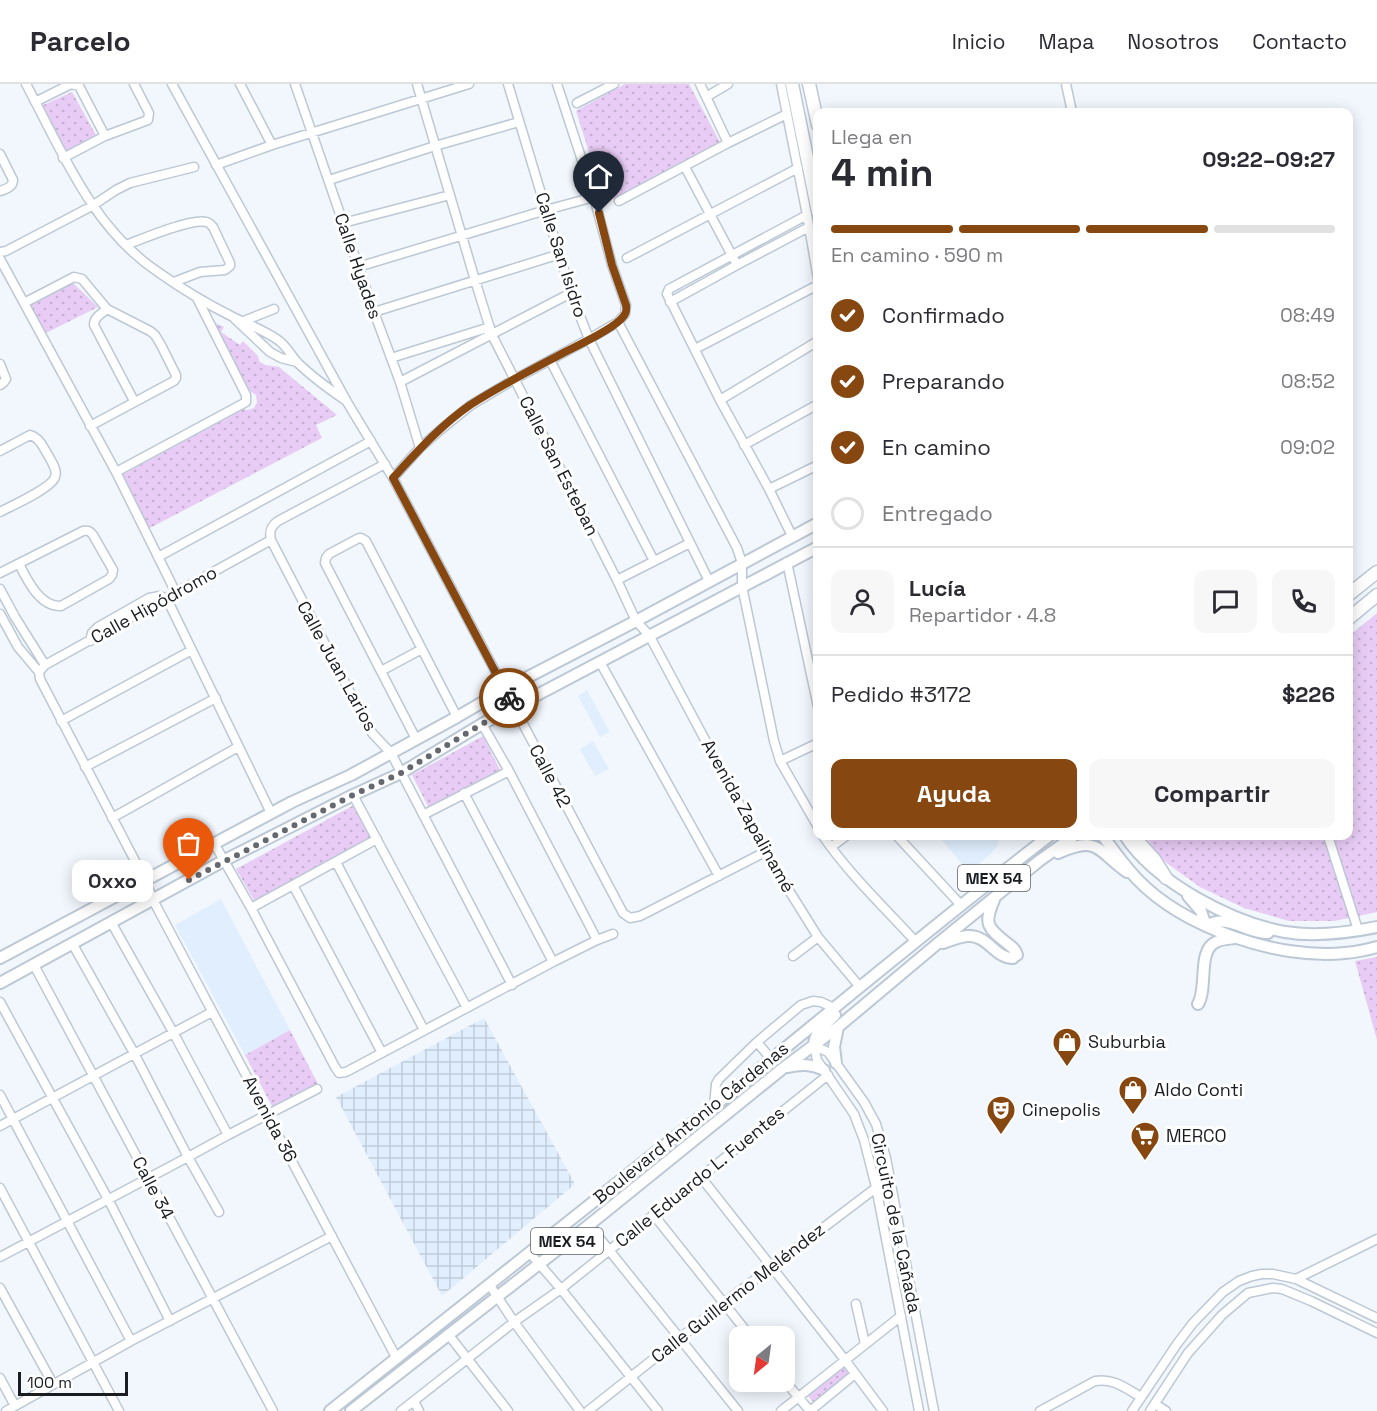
<!DOCTYPE html>
<html lang="es">
<head>
<meta charset="utf-8">
<style>
	:root { --surface:#fff; --page:#f7f7f7; --text:#2b2b33; --muted:#7c7c81; --line:#e1e1e2; --accent:#874710 }
	body { margin:0; font-family:"Space Grotesk",sans-serif; background:var(--page); color:var(--text); height:100vh; display:flex; flex-direction:column; font-size:22px; white-space:nowrap }
	* { box-sizing:border-box; margin:0 }
	p { font-size:20px; color:var(--muted) }
	.icon { flex:none; width:33px; height:33px; fill:none; stroke:currentColor; stroke-width:2; stroke-linecap:round; stroke-linejoin:round }
	.map { position:relative; flex:1; overflow:hidden }
	.details { position:absolute; left:813px; top:24px; width:540px; height:732px; display:flex; flex-direction:column; background:var(--surface); border-radius:12px; box-shadow:0 3px 15px #0003 }
	.details>* { flex:none }
	.needle { width:39px; rotate:209deg }
	.tools { position:absolute; left:729px; top:1242px; display:grid; gap:12px }
	.tools a { display:grid; place-items:center; width:66px; height:66px; border-radius:12px; background:var(--surface); box-shadow:0 3px 15px #0003; font-size:30px }
	.scale { position:absolute; left:18px; bottom:15px; width:110px; box-sizing:border-box; padding-left:6px; border:3px solid #191d22; border-top:0; font-size:16px; line-height:21px; white-space:nowrap; color:#191d22; -webkit-text-stroke:4px #fff; paint-order:stroke }
	.pin { position:absolute; display:grid; place-items:center; width:51px; height:51px; color:#fff; margin:-62px -26px; border-radius:50% 50% 50% 0; rotate:-45deg; box-shadow:0 0 6px #0007 }
	.pin .icon { rotate:45deg }
	.courier { position:absolute; display:grid; place-items:center; width:60px; height:60px; margin:-30px; border:4px solid #874710; border-radius:50%; background:#fff; color:#222; box-shadow:0 2px 8px #0007 }
	.bubble { position:absolute; height:42px; border-radius:12px; background:var(--surface); box-shadow:0 3px 15px #0003; font-size:20px; font-weight:700; line-height:42px; text-align:center }
	.head em { font-style:normal; font-weight:700 }
	.head div { display:flex; flex-direction:column-reverse }
	.head { display:flex; align-items:center; justify-content:space-between; height:102px; padding:0 18px }
	h1 { font-size:39px; font-weight:700; line-height:45px }
	.bar { display:grid; grid-template-columns:repeat(4,1fr); gap:9px 6px; align-content:center; height:72px; padding:0 18px }
	.bar i { height:8px; border-radius:4px; background:var(--line) }
	.bar .on { background:var(--accent) }
	.bar p { grid-column:span 4 }
	.line { display:flex; align-items:center; gap:15px; padding:0 18px; border-top:2px solid var(--line) }
	.line div { flex:1 }
	.round { display:grid; place-items:center; flex:none; width:63px; height:63px; border-radius:12px; background:var(--page) }
	ol { padding:0 18px; list-style:none }
	li { display:flex; align-items:center; gap:18px; height:66px }
	li p { margin-inline-start:auto }
	li .icon { padding:6px; border-radius:50%; background:var(--accent); color:#fff; stroke-width:4 }
	li:last-child { color:var(--muted) }
	li i { width:33px; height:33px; border:3px solid var(--line); border-radius:50% }
	.primary-button { display:flex; gap:12px; margin-top:auto; padding:12px 18px }
	.primary-button a { flex:1; height:69px; border-radius:12px; background:var(--accent); color:#fff; font-size:24px; font-weight:700; line-height:69px; text-align:center }
	.primary-button a+a { background:var(--page); color:var(--text) }
	header { display:flex; align-items:center; gap:36px; box-sizing:border-box; height:84px; padding:0 30px; background:var(--surface); border-bottom:2px solid var(--line) }
	header strong { font-size:28px }
	nav { display:flex; gap:33px; margin-inline-start:auto; font-size:21px }
	.map>svg:first-child { display:block }
	.built { fill:#e0eefd }
	.industrial { fill:url(#industrial-grid) }
	.green { fill:url(#green-dots) }
	.lines { fill:none; stroke-linecap:round; stroke-linejoin:round }
	.minor-casing { stroke:#bcc8d5; stroke-width:11 }
	.major-casing { stroke:#bcc8d5; stroke-width:14 }
	.highway-casing { stroke:#bcc8d5; stroke-width:15 }
	.minor { stroke:#fff; stroke-width:8 }
	.major { stroke:#fff; stroke-width:10 }
	.highway { stroke:#fff; stroke-width:12 }
	.done { stroke:#65696f; stroke-width:6; stroke-dasharray:0 10.8 }
	.route { stroke:#874710; stroke-width:8 }
	.labels { text-anchor:middle; stroke-width:6; stroke-linejoin:round; paint-order:stroke }
	.shield { fill:#fff; stroke:#5e6164; stroke-width:1.5 }
	.shield-label { font-size:16px; font-weight:bold; fill:#191d22 }
	.street-label { font-size:18px; fill:#191d22; stroke:#fff }
	.poi-label { font-size:18px; fill:#191d22; stroke:#fff; text-anchor:start }
</style>
</head>
<body>
<header>
<strong>Parcelo</strong>
<nav><a>Inicio</a><a>Mapa</a><a>Nosotros</a><a>Contacto</a></nav>
</header>
<div class="map">
<svg width="1377" height="1327" viewBox="0 0 1377 1327">
	<defs>
		<pattern id="industrial-grid" width="8" height="8" patternUnits="userSpaceOnUse" patternTransform="scale(1.5)"><rect width="8" height="8" fill="#e0eefd"/><path d="M0 4h8M4 0v8" fill="none" stroke="#c0ccd9"/></pattern>
		<pattern id="green-dots" width="8" height="8" patternUnits="userSpaceOnUse" patternTransform="scale(1.5)"><rect width="8" height="8" fill="#e8ccf5"/><path d="M2 2h.1M6 6h.1" fill="none" stroke="#c6afd2" stroke-width="1.8" stroke-linecap="round"/></pattern>
	</defs>
	<rect width="100%" height="100%" fill="#f2f7fd"/>
	<!-- built -->
	<path class="built" d="M587 606 610 648 600 653 578 612Z
		M593 657 609 685 595 692 580 665Z
		M938 752H999L998 761 991 770 969 788Z
		M221 815 290 946 245 971 175 841Z"/>
	<!-- industrial -->
	<path class="industrial" d="M484 934 575 1100 442 1212 336 1013Z"/>
	<!-- green -->
	<path class="green" d="M625 0H689L721 60 605 119 576 27Z
		M72 8 96 51 66 68 41 22Z
		M73 199 98 223 44 250 29 222Z
		M213 238 224 243 221 248 240 261 243 257 258 272 259 277 265 281 279 283 337 331 316 341 322 354 146 446 120 392 244 325 248 326 254 324 257 318 256 311 250 307Z
		M1377 529V828L1334 837H1289L1244 824 1200 803 1161 775 1145 752H1348L1349 552Z
		M483 652 501 688 430 726 412 691Z
		M354 721 373 755 255 818 236 785Z
		M1377 873V956L1355 877Z
		M290 946 318 1000 273 1024 245 971Z
		M844 1283 850 1289 813 1318 808 1312Z"/>
	<g class="lines">
		<!-- minor casing -->
		<g class="minor-casing">
			<path id="minor" d="M26 0C62 67 92 144 158 188 182 205 207 220 233 233 248 240 264 246 278 256 287 262 291 272 298 279 312 293 329 305 345 316
				M172 0 347 318 393 394 623 829 630 834 640 832 765 768
				M240 0 272 61
				M295 0 374 228 400 298 420 364
				M417 0 475 196 492 251 617 496 636 537 649 551 765 768 818 853 860 903
				M508 0 571 209 589 255 709 497
				M700 0 728 59
				M781 0 807 131 818 195
				M1066 0 1072 28
				M706 13 728 0
				M35 18 71 0 79 2 105 52
				M577 19 614 0
				M0 70 13 96C13 103 6 105 0 107
				M63 74 105 52 148 36 149 29 134 0
				M216 81 272 61 469 0
				M685 83 737 181
				M329 96 435 62 519 38
				M619 117 728 59 787 30
				M343 139 450 111
				M126 161C142 155 191 134 206 138 209 138 211 141 213 143L230 179V182L225 186 200 188 174 198
				M0 168 6 167 92 122 116 106 130 99 194 83
				M627 174 798 84
				M0 175 116 388 176 509
				M358 183 546 126 594 113
				M670 218 737 181 809 143
				M24 219 74 193 82 195 107 225 150 247 155 251 161 261 176 291V294L174 297 90 342
				M107 225C101 230 94 233 94 241L134 317
				M374 228 560 170
				M235 235 270 268 281 274 297 278
				M241 238 274 225
				M618 238 737 464 742 479V502L774 657 780 677 818 743
				M695 265 818 201
				M391 274 490 243
				M550 276 654 477
				M0 280 6 295 4 298 0 301
				M400 298 571 209
				M720 316 818 257
				M744 361 818 320
				M0 367 30 351C40 354 43 363 48 371 51 377 58 386 55 393 52 404 11 422 0 428
				M385 380 278 437C271 442 269 447 271 456L366 639 373 650 391 669 512 901
				M116 388 246 318V311L197 214
				M393 394 420 364 439 347 471 321 515 295 589 255 618 238 625 230 626 221 612 181 594 113 557 0
				M769 405 818 381
				M792 452 769 405 720 316 667 210 669 205 807 131
				M158 473 371 357
				M787 478 818 623
				M0 489 83 447C88 446 90 447 93 451L113 486 112 491 109 495 61 522C40 523 27 496 19 480
				M617 496 690 459
				M0 505 15 533 45 581
				M167 515 271 729
				M0 530 18 563 39 588 40 595 145 796 153 816 397 1275
				M90 557 92 549 98 543 149 514 160 512 167 515
				M600 578 719 792
				M381 587 422 565
				M39 588 45 581 271 456
				M61 637 192 566
				M482 640 509 687 597 856
				M416 655 325 479 326 474 329 470 359 454H361L366 457 457 633
				M780 677 818 659
				M85 683 216 614
				M464 709 553 878
				M353 711 467 924
				M423 731 509 687
				M112 734 238 663
				M823 752C848 789 886 825 916 858
				M897 752 960 820
				M1328 752 1358 846
				M214 759 251 824 335 983 339 989 346 988 553 878 597 856 613 850
				M831 763 846 752
				M336 778 424 946
				M293 801 382 969
				M251 824 377 755
				M111 838 173 948 228 1051
				M72 859 134 969 188 1073 219 1128
				M793 872 818 853
				M34 881 273 1327
				M0 918 108 1115 170 1237
				M757 958 771 975
				M814 962 828 968 864 1018 876 1040 886 1074 934 1327
				M814 962 817 976 854 1030 864 1056 876 1103 919 1327
				M0 1011 131 1257
				M714 1022 716 1000 719 995 757 958 801 921 813 917 821 918 834 924
				M0 1042 212 928
				M700 1092 845 1276 883 1327
				M0 1104 119 1327
				M653 1130 750 1252
				M589 1141 738 1327
				M529 1168 561 1205 658 1327
				M0 1173 188 1073 228 1051 317 1005
				M1296 1195 1377 1155
				M489 1200 514 1238 580 1327
				M0 1204 53 1300
				M856 1220 865 1260
				M448 1250 508 1327
				M0 1294 15 1322
				M784 1296 810 1327
				M414 1317 419 1327
				M1155 1320 1166 1327
				M6 1327 131 1257 332 1152
				M401 1327 514 1238 561 1205 828 991
				M588 1327 724 1219 889 1094
				M781 1327 901 1232
				M810 1327 855 1290
				M1040 1327 1095 1297C1114 1294 1125 1304 1141 1313
				M1132 1327 1177 1260 1193 1239 1223 1208 1239 1197 1252 1192 1262 1190H1273L1296 1195 1377 1234
				M1150 1327 1188 1269 1222 1231 1248 1209 1273 1204 1282 1205 1311 1217 1377 1249"/>
		</g>
		<!-- major casing -->
		<g class="major-casing">
			<path id="major" d="M1103 752C1113 766 1125 782 1137 795 1184 844 1279 876 1345 869 1356 868 1366 866 1377 863
				M1125 752C1155 798 1231 838 1285 848 1315 853 1347 849 1377 843
				M1058 769C1099 751 1096 766 1127 788
				M1188 812 1201 827 1206 842
				M994 816C983 841 988 844 1008 860 1013 864 1015 865 1017 871
				M1206 842C1228 829 1245 849 1268 849
				M943 859C952 856 962 851 971 852 988 853 997 875 1013 874
				M0 874 292 718 351 691 457 633 505 605 636 537 818 439
				M0 899 225 776 353 711 401 689 482 640 818 463
				M1198 920C1208 904 1197 866 1216 858 1221 855 1229 855 1235 854
				M814 962C814 948 826 940 835 931
				M836 979 834 963 838 943
				M788 983C801 980 811 980 824 986
				M330 1327C459 1226 587 1124 714 1022 825 932 935 840 1049 752
				M351 1327 589 1141 782 985 838 943 937 860 1039 777 1074 752"/>
		</g>
		<!-- highway casing -->
		<g class="highway-casing">
			<path id="highway" d="M792 0 818 128
				M809 0 818 41
				M1348 511 1377 488
				M1348 535 1377 511
				M1133 752 1154 775 1166 794"/>
		</g>
		<!-- minor -->
		<use href="#minor" class="minor"/>
		<!-- major -->
		<use href="#major" class="major"/>
		<!-- highway -->
		<use href="#highway" class="highway"/>
	</g>
	<g class="lines">
		<!-- done -->
		<path class="done" d="M189 796 353 711 401 689 482 640 514 624 509 614"/>
		<!-- route -->
		<path class="route" d="M509 614 393 394C417 368 441 341 470 321 501 301 535 284 567 267 581 260 613 245 622 234 626 230 627 227 626 221L612 181 599 129"/>
	</g>
	<!-- icons -->
	<defs>
		<g id="shop-pin" transform="scale(1.5)"><path d="M0 17L-7.5 6A9.5 9.5 0 1 1 7.5 6Z" fill="#874710" stroke="#fff"/><path d="M-5-2.5h2.3a2.7 3.5 0 0 1 5.4 0H5L5.5 6h-11ZM-1.5-2.5h3a1.5 2.3 0 0 0-3 0Z" fill="#fff"/></g>
		<g id="theatre-pin" transform="scale(1.5)"><path d="M0 17L-7.5 6A9.5 9.5 0 1 1 7.5 6Z" fill="#874710" stroke="#fff"/><path d="M-5-5.5Q0-4 5-5.5V0Q5 5 0 6Q-5 5-5 0ZM-3.3-2.5H-1v1.5H-3.3ZM1-2.5H3.3v1.5H1ZM-2.8 1Q0 5.5 2.8 1Z" fill="#fff"/></g>
		<g id="supermarket-pin" transform="scale(1.5)"><path d="M0 17L-7.5 6A9.5 9.5 0 1 1 7.5 6Z" fill="#874710" stroke="#fff"/><path d="M-6-5.5h2.5l.6 2H6L4.5 2H-2.5L-4.4-4H-6ZM-1.5 3.2a1.3 1.3 0 1 0 .1 0ZM3 3.2a1.3 1.3 0 1 0 .1 0Z" fill="#fff"/></g>
	</defs>
	<g fill-rule="evenodd">
		<use href="#shop-pin" x="1067" y="958"/>
		<use href="#shop-pin" x="1133" y="1006"/>
		<use href="#theatre-pin" x="1001" y="1026"/>
		<use href="#supermarket-pin" x="1145" y="1052"/>
	</g>
	<g class="labels">
		<!-- shield labels -->
		<g class="shield">
			<rect x="958" y="781" width="72" height="26" rx="4.5"/>
			<rect x="531" y="1144" width="72" height="26" rx="4.5"/>
		</g>
		<g class="shield-label">
			<text x="994" y="800">MEX 54</text>
			<text x="567" y="1163">MEX 54</text>
		</g>
		<!-- street labels -->
		<g class="street-label">
			<text transform="translate(561 171) rotate(72)" y="6">Calle San Isidro</text>
			<text transform="translate(358 182) rotate(71)" y="6">Calle Hyades</text>
			<text transform="translate(559 382) rotate(63)" y="6">Calle San Esteban</text>
			<text transform="translate(154 521) rotate(-29)" y="6">Calle Hipódromo</text>
			<text transform="translate(337 582) rotate(61)" y="6">Calle Juan Larios</text>
			<text transform="translate(550 692) rotate(62)" y="6">Calle 42</text>
			<text transform="translate(748 732) rotate(61)" y="6">Avenida Zapalinamé</text>
			<text transform="translate(270 1035) rotate(62)" y="6">Avenida 36</text>
			<text transform="translate(691 1039) rotate(-39)" y="6">Boulevard Antonio Cárdenas</text>
			<text transform="translate(700 1093) rotate(-39)" y="6">Calle Eduardo L. Fuentes</text>
			<text transform="translate(153 1104) rotate(62)" y="6">Calle 34</text>
			<text transform="translate(896 1139) rotate(78)" y="6">Circuito de la Cañada</text>
			<text transform="translate(738 1209) rotate(-38)" y="6">Calle Guillermo Meléndez</text>
		</g>
		<!-- poi labels -->
		<g class="poi-label">
			<text x="1088" y="964">Suburbia</text>
			<text x="1154" y="1012">Aldo Conti</text>
			<text x="1022" y="1032">Cinepolis</text>
			<text x="1166" y="1058">MERCO</text>
		</g>
	</g>
</svg>
<div class="tools">
<a><svg class="needle" viewBox="-14 -14 28 28"><path d="M0-13l5 13h-10z" fill="#e53935"/><path d="M0 13l5-13h-10z" fill="#7c7c81"/></svg></a>
</div>
<div class="scale">100 m</div>
<div class="pin" style="left:189px;top:796px;background:#ea580c"><svg class="icon" aria-label="bag" viewBox="0 0 24 24"><path d="M5 8h14l-1 12H6zM9 8a3 3 0 0 1 6 0"/></svg></div>
<div class="pin" style="left:599px;top:129px;background:#1f2937"><svg class="icon" aria-label="home" viewBox="0 0 24 24"><path d="M3 11l9-7 9 7M6 9v11h12V9"/></svg></div>
<div class="courier" style="left:509px;top:614px"><svg class="icon" aria-label="bike" viewBox="0 0 24 24"><circle cx="6" cy="16" r="4"/><circle cx="18" cy="16" r="4"/><path d="M6 16l4-8h5l3 8M10 8l3 8H6M13 5h3"/></svg></div>
<div class="bubble" style="left:72px;top:776px;width:81px">Oxxo</div>
<section class="details">
<div class="head"><div><h1>4 min</h1><p>Llega en</p></div><em>09:22–09:27</em></div>
<div class="bar"><i class="on"></i><i class="on"></i><i class="on"></i><i></i><p>En camino · 590 m</p></div>
<ol>
<li><svg class="icon" aria-label="check" viewBox="0 0 24 24"><path d="M5 12l5 5 9-10"/></svg>Confirmado<p>08:49</p></li>
<li><svg class="icon" aria-label="check" viewBox="0 0 24 24"><path d="M5 12l5 5 9-10"/></svg>Preparando<p>08:52</p></li>
<li><svg class="icon" aria-label="check" viewBox="0 0 24 24"><path d="M5 12l5 5 9-10"/></svg>En camino<p>09:02</p></li>
<li><i></i>Entregado</li>
</ol>
<div class="line" style="height:108px"><a class="round"><svg class="icon" aria-label="person" viewBox="0 0 24 24"><circle cx="12" cy="8" r="4"/><path d="M4 21q1-7 8-7t8 7"/></svg></a><div><b>Lucía</b><p>Repartidor · 4.8</p></div><a class="round"><svg class="icon" aria-label="chat" viewBox="0 0 24 24"><path d="M4 5h16v11H9l-5 4z"/></svg></a><a class="round"><svg class="icon" aria-label="phone" viewBox="0 0 24 24"><path d="M5 4h4l2 5-3 2q2 4 5 5l2-3 5 2v4C11 20 4 13 5 4z"/></svg></a></div>
<div class="line" style="height:78px"><div>Pedido #3172</div><b>$226</b></div>
<div class="primary-button"><a>Ayuda</a><a>Compartir</a></div>
</section>
</div>
</body>
</html>
